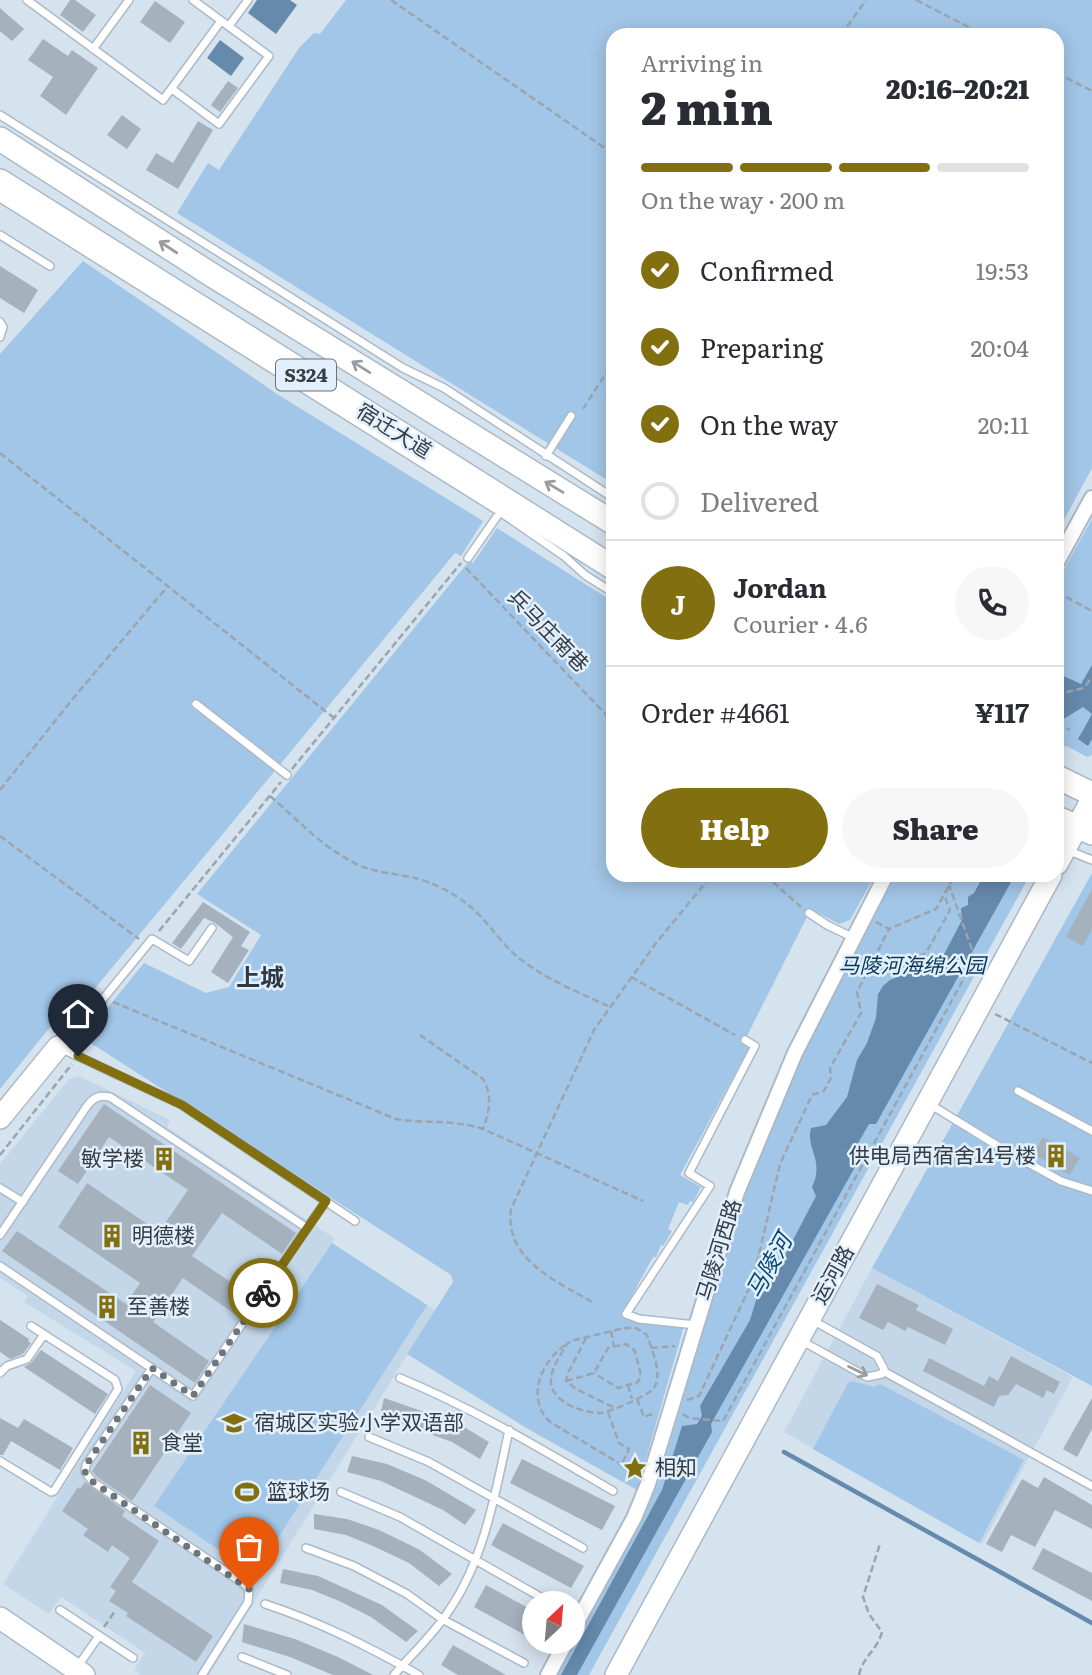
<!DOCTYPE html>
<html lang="en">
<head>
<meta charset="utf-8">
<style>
	:root { --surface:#fff; --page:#f7f7f7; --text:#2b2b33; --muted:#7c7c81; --line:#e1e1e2; --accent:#827010 }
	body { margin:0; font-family:Literata,"Noto Sans SC",serif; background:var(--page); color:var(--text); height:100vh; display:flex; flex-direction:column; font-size:26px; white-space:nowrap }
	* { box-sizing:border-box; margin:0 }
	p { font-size:23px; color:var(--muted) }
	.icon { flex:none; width:38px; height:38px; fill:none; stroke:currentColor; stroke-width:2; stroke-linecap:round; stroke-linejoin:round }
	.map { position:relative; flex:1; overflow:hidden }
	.drawer { position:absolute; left:606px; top:28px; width:458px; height:854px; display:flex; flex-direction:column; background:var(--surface); border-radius:21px; box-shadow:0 4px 18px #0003 }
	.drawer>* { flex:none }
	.needle { width:46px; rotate:26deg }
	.fabs { position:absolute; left:522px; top:1591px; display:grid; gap:14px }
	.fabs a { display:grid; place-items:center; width:63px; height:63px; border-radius:50%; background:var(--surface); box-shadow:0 4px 18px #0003; font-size:35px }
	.pin { position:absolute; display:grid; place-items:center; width:60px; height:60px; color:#fff; margin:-72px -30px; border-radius:50% 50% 50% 0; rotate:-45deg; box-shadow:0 0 7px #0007 }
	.pin .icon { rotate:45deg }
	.courier { position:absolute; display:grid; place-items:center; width:70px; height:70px; margin:-35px; border:5px solid #827010; border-radius:50%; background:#fff; color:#222; box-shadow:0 2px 9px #0007 }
	.head em { font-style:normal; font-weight:800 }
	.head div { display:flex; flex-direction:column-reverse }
	.head { display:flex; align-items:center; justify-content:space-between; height:119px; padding:0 35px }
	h1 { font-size:46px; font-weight:800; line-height:52px }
	.bar { display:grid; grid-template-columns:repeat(4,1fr); gap:10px 7px; align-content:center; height:84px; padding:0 35px }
	.bar i { height:9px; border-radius:5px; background:var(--line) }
	.bar .current { background:var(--accent) }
	.bar p { grid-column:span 4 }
	.line { display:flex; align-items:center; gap:18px; padding:0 35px; border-top:2px solid var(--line) }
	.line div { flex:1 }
	.round { display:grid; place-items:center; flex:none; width:74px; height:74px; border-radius:37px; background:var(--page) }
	ol { padding:0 35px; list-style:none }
	li { display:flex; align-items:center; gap:21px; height:77px }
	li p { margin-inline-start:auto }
	li .icon { padding:7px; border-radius:50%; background:var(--accent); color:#fff; stroke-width:4 }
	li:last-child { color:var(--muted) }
	li i { width:38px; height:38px; border:4px solid var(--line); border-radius:50% }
	.cta { display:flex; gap:14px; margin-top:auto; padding:14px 35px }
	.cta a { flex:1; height:80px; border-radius:42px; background:var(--accent); color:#fff; font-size:28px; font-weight:800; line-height:80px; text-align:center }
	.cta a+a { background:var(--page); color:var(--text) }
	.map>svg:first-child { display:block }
	.built { fill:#c4d7e9 }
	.green { fill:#a2c6e7 }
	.water { fill:#668aac }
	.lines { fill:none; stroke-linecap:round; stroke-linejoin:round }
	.stream { stroke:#668aac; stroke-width:4.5 }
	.building { fill:#a5b2be }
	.lane-casing { stroke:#acb9c6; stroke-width:10 }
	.street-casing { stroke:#acb9c6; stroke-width:18 }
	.secondary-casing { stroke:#acb9c6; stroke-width:24 }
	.primary-casing { stroke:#acb9c6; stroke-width:26 }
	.path { stroke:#9aa5af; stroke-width:2.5; stroke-dasharray:7 3.5; stroke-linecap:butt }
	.lane { stroke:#fff; stroke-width:7 }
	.street { stroke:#fff; stroke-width:14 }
	.secondary { stroke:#fff; stroke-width:21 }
	.primary { stroke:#fff; stroke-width:23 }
	.oneway { stroke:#9a9da0 }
	.done { stroke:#6d767d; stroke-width:7; stroke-dasharray:0 12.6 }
	.route { stroke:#827010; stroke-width:9 }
	.labels { text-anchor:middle; stroke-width:5; stroke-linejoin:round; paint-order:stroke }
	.shield { fill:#e2f0fd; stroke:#697179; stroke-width:2 }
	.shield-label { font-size:19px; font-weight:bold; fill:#353b40 }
	.street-label { font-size:21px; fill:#353b40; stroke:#e2f0fd }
	.park-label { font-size:21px; font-style:italic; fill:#093557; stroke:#e2f0fd }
	.poi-label { font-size:21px; fill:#353b40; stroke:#e2f0fd; text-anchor:start }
	.water-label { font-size:23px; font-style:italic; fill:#084572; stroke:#e2f0fd }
	.quarter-label { font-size:24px; font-weight:bold; fill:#2e3943; stroke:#e2f0fd }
</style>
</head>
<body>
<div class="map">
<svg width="1092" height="1675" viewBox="0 0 1092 1675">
	<rect width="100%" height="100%" fill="#d5e3ef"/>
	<!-- built -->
	<path class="built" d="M79 1076 170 1120 167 1127 334 1238 332 1243 435 1310 209 1675H141L134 1670 145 1653 61 1597 49 1614 3 1584 136 1371 24 1302 28 1296 0 1278V1164L69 1079Z
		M872 1268 1073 1377 982 1544 784 1432Z"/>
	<!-- green -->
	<path class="green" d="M346 0H1092V468L1057 533V35H612V483L177 213 208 163 219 170 299 48 314 33 320 34Z
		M83 261 277 394 483 521 461 556 455 553 63 1027 55 1021 0 1089V354Z
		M1092 519V755L1087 757 1067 746 1057 749V582Z
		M497 528 612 601V875H875L850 920 839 924 811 909 743 1044 749 1048 680 1175 701 1187 693 1202 690 1201 688 1205 679 1202 668 1229 672 1231 663 1246 661 1245 656 1257H653L623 1312 684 1326 637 1490 528 1429 407 1354 453 1282 451 1275 83 1038 144 963 206 993 229 987 261 935 197 894 469 561 473 563Z
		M1092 873V1386L872 1268Z
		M896 875H1030L589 1675H553L657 1486 749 1180 793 1074 841 975Z
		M332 1243 427 1305 255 1574 154 1506Z
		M853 1381 874 1387 880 1384 1024 1460 979 1543 813 1449 848 1383Z"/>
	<!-- water -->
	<path class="water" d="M257 0H290L297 5 276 34 248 13Z
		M220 40 244 58 231 76 207 58Z
		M1092 665V739L1088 746 1078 739 1092 714 1083 707 1062 720 1057 717V673L1081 684Z
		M984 875H1015L876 1124H869L857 1145 864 1151 711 1424 712 1432 577 1675H561L662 1490 682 1426 697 1424 702 1416 700 1406 750 1320 757 1297 768 1288 816 1196 812 1187C825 1160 805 1148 811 1128L826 1125 847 1097 857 1060 867 1043 876 1018 878 994 883 986 890 980 941 960 962 920 961 908 968 905V897L974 893Z"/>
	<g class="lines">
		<!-- stream -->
		<path class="stream" d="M784 1452 1092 1623"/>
	</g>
	<!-- building -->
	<path class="building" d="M70 0H75L96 15 83 32 60 15Z
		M155 1 185 22 170 43 140 22Z
		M0 8 24 29 12 41 0 31Z
		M43 39 68 56 72 50 98 68 66 115 40 96 53 77 28 60Z
		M228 81 238 88 220 112 211 105Z
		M122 115 141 129 127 149 107 135Z
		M198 121 213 130 178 189 146 170 156 153 173 163Z
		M0 266 38 290 24 313 0 298Z
		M1092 889V929L1083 946 1066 937Z
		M203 902 250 932 241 946 249 950 228 983 211 972 233 937 215 923 204 918 181 949 172 943Z
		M104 1104 296 1233 282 1254 222 1213 192 1256 253 1297 239 1317 183 1278 153 1322 209 1361 195 1383 2 1251 17 1231 126 1304 140 1283 58 1227 87 1183 159 1232 188 1190 109 1137 78 1184 58 1171Z
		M1043 1137 1080 1158 1070 1175 1033 1154Z
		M877 1284 919 1305 916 1310 953 1329 945 1345 908 1327 905 1331 888 1322 883 1330 859 1318Z
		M0 1320 29 1339 28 1341 31 1343 23 1354 10 1359 0 1352Z
		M41 1350 108 1394 95 1414 24 1367 31 1363Z
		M1011 1356 1060 1382 1054 1394 1047 1390 1043 1398 1016 1384 1008 1395 999 1396 994 1407 923 1371 929 1358 984 1386 989 1376 998 1381Z
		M150 1385 191 1413 132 1501 97 1477 92 1471Z
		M384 1398 459 1424 489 1442 480 1459 452 1442 380 1416Z
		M1092 1398V1429L1077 1457 1063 1449Z
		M0 1418 18 1428 24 1419 73 1448 60 1470 11 1441 3 1455H0Z
		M352 1456 387 1464 425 1480 476 1510 465 1525 443 1510 381 1481 347 1472Z
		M522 1459 615 1506 602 1530 510 1483Z
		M1044 1477 1092 1505V1529L1055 1510 1035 1547 1011 1535 1002 1552 986 1544 1022 1479 1038 1488Z
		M85 1482 125 1511 122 1516 159 1541 132 1582 213 1636 196 1662 126 1616 128 1613 109 1601 116 1591 110 1587 130 1558 112 1545 108 1552 83 1535 88 1529 62 1511 78 1487 80 1489Z
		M314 1514 347 1519 379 1530 420 1550 452 1574 439 1586 409 1563 373 1546 346 1535 314 1529Z
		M503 1523 584 1566 571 1588 491 1545Z
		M1043 1548 1092 1573V1601L1032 1569Z
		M283 1569 318 1576 382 1605 418 1631 406 1642 371 1617 339 1601 312 1590 280 1583Z
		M486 1585 534 1611V1640L474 1607Z
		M244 1624 295 1639 338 1657 373 1675H333L290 1657 242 1642Z
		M453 1645 506 1675H458L441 1665Z"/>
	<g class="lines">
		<!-- lane casing -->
		<g class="lane-casing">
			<path id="lane" d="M27 0 163 100 221 21
				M229 26 248 0
				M93 49 129 0
				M172 89 219 124 269 56 193 0
				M0 115 403 368 444 388 612 497
				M0 198 500 512 564 556 585 575 612 592
				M0 235 50 266
				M0 322 3 327 0 337
				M546 456 571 416
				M468 558 500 512
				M196 704 287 775
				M1067 850 1092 860
				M809 913 827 925 852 937
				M212 928 189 961 152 939 80 1027 58 1047 182 1105 355 1221
				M1018 1091 1092 1131
				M931 1105 1003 1149 1061 1181 1092 1191
				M0 1188 23 1202
				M307 1228 326 1201
				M0 1235 87 1106C94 1097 99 1095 110 1097L307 1228 193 1396 0 1266
				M696 1325 639 1319 626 1314 710 1186 689 1173 755 1046 745 1040
				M802 1341 867 1377 882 1374 884 1369 877 1356 812 1320
				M152 1368 86 1465 85 1472 93 1482 243 1583 249 1589 248 1602 202 1675
				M883 1371 1092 1486
				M0 1373 7 1366 27 1359 43 1336
				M400 1378C475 1409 543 1450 613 1491
				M369 1437 429 1462 583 1548
				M0 1461 51 1492 54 1491 118 1389 115 1380 31 1326
				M341 1492 400 1517 551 1603
				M306 1548 354 1566 407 1594 442 1619 524 1663
				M265 1604C320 1622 369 1647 419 1675
				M60 1610 133 1658
				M242 1657 287 1675
				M78 1666 99 1636
				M394 1675C412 1654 435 1633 450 1609 485 1557 496 1490 509 1430"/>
		</g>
		<!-- street casing -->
		<g class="street-casing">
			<path id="street" d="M1057 562 1092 498
				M572 1631 634 1518 648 1484 737 1192 795 1053 886 875
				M548 1675 566 1642"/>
		</g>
		<!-- secondary casing -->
		<g class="secondary-casing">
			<path id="secondary" d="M1057 864 1092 799
				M0 1118 58 1047
				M0 1618 84 1675
				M616 1675 1051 875"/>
		</g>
		<!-- primary casing -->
		<g class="primary-casing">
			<path id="primary" d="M0 139 215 277 612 522
				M0 181 612 567
				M1057 777 1092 794
				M1057 818 1092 833"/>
		</g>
		<!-- path -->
		<path class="path" d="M391 0 612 153
			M916 0 984 35
			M841 35 866 0
			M1057 73 1092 91
			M583 409 612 364
			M0 453 334 718
			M466 568 612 721
			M1057 592 1092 611
			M1057 687 1067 692 1084 688 1092 677
			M1057 724 1070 730
			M292 769 461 563
			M0 790 71 701 167 587
			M270 796C299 821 327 852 363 867 379 873 398 874 415 878 431 882 450 891 463 901 486 917 498 941 519 958 545 979 578 992 608 1006
			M0 836 139 939
			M765 875 801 907
			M876 922 889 929 936 909 955 875
			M159 931 281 782
			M871 963 884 970 926 953 950 910 944 895
			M631 977 735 1035
			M113 1002 396 1119C425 1124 454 1119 483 1129L643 1201
			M995 1014 1092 1063
			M420 1035 483 1079C493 1095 489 1113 483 1129
			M0 1155 72 1064
			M592 1302C556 1281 504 1259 511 1209L594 1030 656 943 712 875
			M624 1328H636L647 1335C652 1351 663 1373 654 1388 650 1395 608 1413 600 1413 582 1413 549 1401 551 1379 552 1366 561 1355 567 1344L571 1341Z
			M611 1331 614 1347
			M586 1338 568 1373 566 1381 576 1389 615 1408
			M565 1345C540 1363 526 1399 550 1422L617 1462 636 1477
			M651 1348 675 1346
			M566 1381 594 1373 608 1348 626 1344 635 1351 641 1376 638 1382 618 1388 594 1373
			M628 1385 632 1399
			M637 1399 644 1417 655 1413
			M687 1400 699 1396 753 1280 780 1164 812 1095 824 1091 831 1078 830 1068 861 1013 857 992 889 929
			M608 1412 619 1443 629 1449 621 1466
			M683 1414 689 1418 723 1421 975 958 949 885
			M104 1627 115 1611
			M859 1675C863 1656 877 1651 882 1632L869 1614 863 1597 880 1544"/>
		<!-- lane -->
		<use href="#lane" class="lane"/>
		<!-- street -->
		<use href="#street" class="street"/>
		<!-- secondary -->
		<use href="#secondary" class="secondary"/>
		<!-- primary -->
		<use href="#primary" class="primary"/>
	</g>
	<!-- one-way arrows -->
	<defs><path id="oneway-shaft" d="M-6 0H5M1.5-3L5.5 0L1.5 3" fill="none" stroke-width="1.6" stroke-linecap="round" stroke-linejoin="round" transform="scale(1.75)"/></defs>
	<g class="oneway">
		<use href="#oneway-shaft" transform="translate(168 247) rotate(-147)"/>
		<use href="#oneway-shaft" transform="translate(361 367) rotate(-148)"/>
		<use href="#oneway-shaft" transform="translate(554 487) rotate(-149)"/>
		<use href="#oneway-shaft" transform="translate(858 1371) rotate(26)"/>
	</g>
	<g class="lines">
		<!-- done -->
		<path class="done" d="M249 1589 93 1482 85 1472 86 1465 152 1368 193 1396 263 1293"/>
		<!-- route -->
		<path class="route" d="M78 1056 182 1105 326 1201 263 1293"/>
	</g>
	<!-- icons -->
	<defs>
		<g id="building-bare" transform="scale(1.89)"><path d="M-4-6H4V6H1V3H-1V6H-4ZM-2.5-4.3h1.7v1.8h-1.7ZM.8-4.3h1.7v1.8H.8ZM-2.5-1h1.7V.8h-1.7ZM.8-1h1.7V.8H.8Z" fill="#827010" stroke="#e2f0fd" stroke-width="2.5" paint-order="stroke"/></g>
		<g id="school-bare" transform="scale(1.89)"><path d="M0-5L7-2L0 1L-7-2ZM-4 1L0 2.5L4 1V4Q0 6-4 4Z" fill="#827010" stroke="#e2f0fd" stroke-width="2.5" paint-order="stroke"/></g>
		<g id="sight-bare" transform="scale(1.89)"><path d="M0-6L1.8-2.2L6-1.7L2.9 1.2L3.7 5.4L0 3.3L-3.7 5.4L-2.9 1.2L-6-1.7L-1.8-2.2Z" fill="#827010" stroke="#e2f0fd" stroke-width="2.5" paint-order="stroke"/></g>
		<g id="stadium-bare" transform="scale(1.89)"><path d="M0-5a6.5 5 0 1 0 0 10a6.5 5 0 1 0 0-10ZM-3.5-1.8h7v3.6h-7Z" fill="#827010" stroke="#e2f0fd" stroke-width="2.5" paint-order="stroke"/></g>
	</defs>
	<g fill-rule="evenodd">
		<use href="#building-bare" x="1056" y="1156"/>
		<use href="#building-bare" x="164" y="1159"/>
		<use href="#building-bare" x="112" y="1236"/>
		<use href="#building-bare" x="107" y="1307"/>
		<use href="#school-bare" x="234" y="1423"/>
		<use href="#building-bare" x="141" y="1443"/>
		<use href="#sight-bare" x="635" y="1468"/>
		<use href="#stadium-bare" x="247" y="1492"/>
	</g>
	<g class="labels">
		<!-- shield labels -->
		<rect class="shield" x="276" y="359.5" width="60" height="31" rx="5"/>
		<g class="shield-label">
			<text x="306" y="382">S324</text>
		</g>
		<!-- street labels -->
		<g class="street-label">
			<text transform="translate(394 431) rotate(32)" y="7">宿迁大道</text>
			<text transform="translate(548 631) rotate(46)" y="7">兵马庄南巷</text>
			<text transform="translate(719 1250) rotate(-73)" y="7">马陵河西路</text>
			<text transform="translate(833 1275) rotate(-61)" y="7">运河路</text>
		</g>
		<!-- park labels -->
		<g class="park-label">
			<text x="912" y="973">马陵河海绵公园</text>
		</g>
		<!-- poi labels -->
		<g class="poi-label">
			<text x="1036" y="1163" text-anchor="end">供电局西宿舍14号楼</text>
			<text x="144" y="1166" text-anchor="end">敏学楼</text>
			<text x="132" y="1243">明德楼</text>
			<text x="127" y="1314">至善楼</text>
			<text x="254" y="1430">宿城区实验小学双语部</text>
			<text x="161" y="1450">食堂</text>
			<text x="655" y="1475">相知</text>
			<text x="267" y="1499">篮球场</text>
		</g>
		<!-- water labels -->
		<g class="water-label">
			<text transform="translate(769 1266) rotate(-61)" y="8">马陵河</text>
		</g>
		<!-- quarter labels -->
		<g class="quarter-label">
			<text x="260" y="986">上城</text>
		</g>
	</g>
</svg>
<div class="fabs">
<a><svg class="needle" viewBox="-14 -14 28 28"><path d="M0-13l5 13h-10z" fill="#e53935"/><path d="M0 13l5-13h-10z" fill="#7c7c81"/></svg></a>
</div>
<div class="pin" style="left:249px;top:1589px;background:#ea580c"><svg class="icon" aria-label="bag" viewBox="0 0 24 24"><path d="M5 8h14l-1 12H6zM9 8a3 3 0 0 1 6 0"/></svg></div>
<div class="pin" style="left:78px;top:1056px;background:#1f2937"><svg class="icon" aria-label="home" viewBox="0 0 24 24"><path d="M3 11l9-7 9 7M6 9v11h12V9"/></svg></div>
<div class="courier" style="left:263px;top:1293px"><svg class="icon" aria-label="bike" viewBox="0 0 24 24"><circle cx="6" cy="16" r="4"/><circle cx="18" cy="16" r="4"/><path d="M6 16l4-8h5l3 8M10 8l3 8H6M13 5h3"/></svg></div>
<section class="drawer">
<div class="head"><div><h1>2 min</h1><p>Arriving in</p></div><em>20:16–20:21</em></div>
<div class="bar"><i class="current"></i><i class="current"></i><i class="current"></i><i></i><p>On the way · 200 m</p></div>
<ol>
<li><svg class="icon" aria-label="check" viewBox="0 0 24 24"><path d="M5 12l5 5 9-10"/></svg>Confirmed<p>19:53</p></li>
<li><svg class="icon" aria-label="check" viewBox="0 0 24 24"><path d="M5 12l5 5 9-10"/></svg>Preparing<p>20:04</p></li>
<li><svg class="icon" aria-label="check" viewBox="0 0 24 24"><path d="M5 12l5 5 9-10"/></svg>On the way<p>20:11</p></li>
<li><i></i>Delivered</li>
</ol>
<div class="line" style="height:126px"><b class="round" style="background:var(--accent);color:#fff">J</b><div><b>Jordan</b><p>Courier · 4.6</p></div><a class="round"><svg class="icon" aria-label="phone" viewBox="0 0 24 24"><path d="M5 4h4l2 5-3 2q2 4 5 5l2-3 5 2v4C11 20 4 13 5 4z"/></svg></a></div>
<div class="line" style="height:91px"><div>Order #4661</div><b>¥117</b></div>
<div class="cta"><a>Help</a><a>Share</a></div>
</section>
</div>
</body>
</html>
